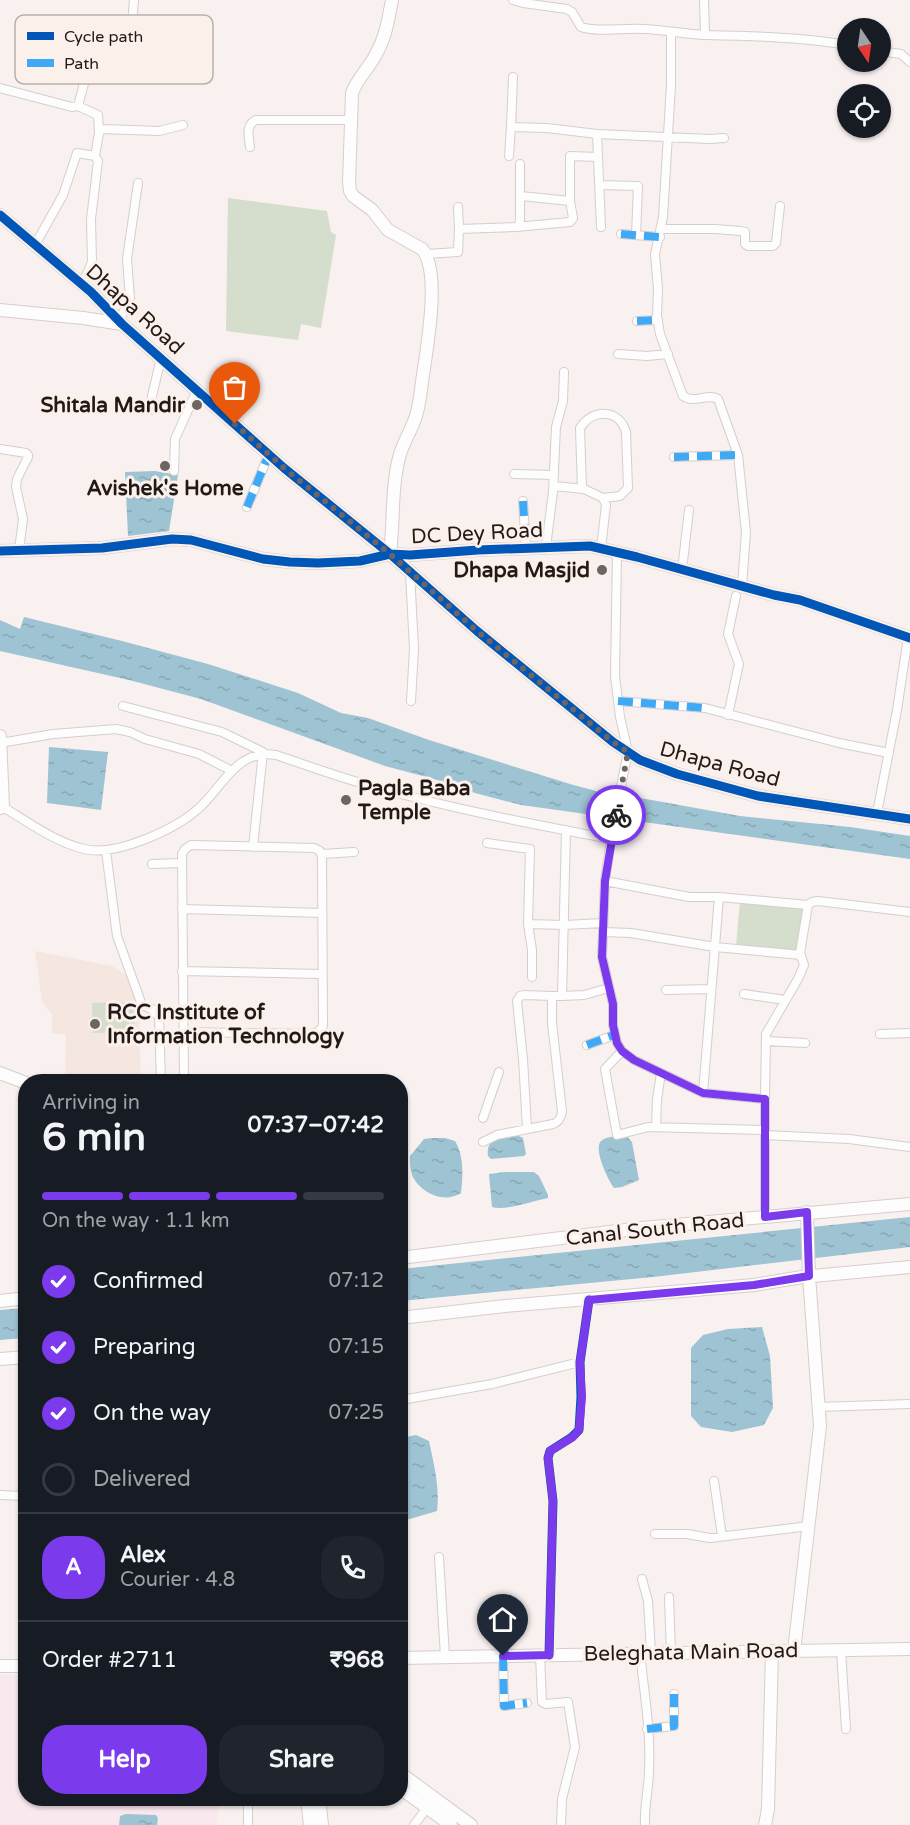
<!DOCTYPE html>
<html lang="en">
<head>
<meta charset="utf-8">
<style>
	:root { --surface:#171b24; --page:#20242c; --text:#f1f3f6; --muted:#9ea1a6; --line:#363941; --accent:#7c3aed }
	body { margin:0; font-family:"Varela Round",sans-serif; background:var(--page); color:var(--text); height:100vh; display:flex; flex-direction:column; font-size:22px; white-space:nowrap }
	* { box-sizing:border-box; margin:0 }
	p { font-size:20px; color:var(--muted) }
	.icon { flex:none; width:33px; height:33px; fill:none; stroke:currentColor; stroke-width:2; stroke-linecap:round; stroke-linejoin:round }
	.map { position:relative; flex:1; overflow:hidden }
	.side { position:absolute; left:18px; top:1074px; width:390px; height:732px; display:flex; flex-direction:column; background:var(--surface); border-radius:24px; box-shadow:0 2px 4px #0004 }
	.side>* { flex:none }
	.needle { width:39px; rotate:167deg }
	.tools { position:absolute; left:837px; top:18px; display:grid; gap:12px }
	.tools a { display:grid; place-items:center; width:54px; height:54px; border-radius:50%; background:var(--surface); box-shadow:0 2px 4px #0004; font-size:30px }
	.pin { position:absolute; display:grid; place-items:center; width:51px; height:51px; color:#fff; margin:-62px -26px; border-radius:50% 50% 50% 0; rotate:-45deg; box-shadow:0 0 6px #0007 }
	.pin .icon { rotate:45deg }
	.courier { position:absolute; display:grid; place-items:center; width:60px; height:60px; margin:-30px; border:4px solid #7c3aed; border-radius:50%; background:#fff; color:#222; box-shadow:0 2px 8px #0007 }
	.summary em { font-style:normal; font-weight:700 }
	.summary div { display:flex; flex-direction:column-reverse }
	.summary { display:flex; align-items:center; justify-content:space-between; height:102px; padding:0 24px }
	h1 { font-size:39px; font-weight:700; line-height:45px }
	.bar { display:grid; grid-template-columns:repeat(4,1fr); gap:9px 6px; align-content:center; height:72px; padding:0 24px }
	.bar i { height:8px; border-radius:4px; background:var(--line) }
	.bar .active { background:var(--accent) }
	.bar p { grid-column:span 4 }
	.line { display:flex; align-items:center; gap:15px; padding:0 24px; border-top:2px solid var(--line) }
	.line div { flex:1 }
	.round { display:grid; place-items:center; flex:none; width:63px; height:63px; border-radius:24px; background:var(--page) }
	ol { padding:0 24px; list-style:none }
	li { display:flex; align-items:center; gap:18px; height:66px }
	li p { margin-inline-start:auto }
	li .icon { padding:6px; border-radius:50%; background:var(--accent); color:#fff; stroke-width:4 }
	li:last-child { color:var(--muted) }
	li i { width:33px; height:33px; border:3px solid var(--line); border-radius:50% }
	.cta { display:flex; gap:12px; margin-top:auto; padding:12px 24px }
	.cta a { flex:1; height:69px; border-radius:24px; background:var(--accent); color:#fff; font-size:24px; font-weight:700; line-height:69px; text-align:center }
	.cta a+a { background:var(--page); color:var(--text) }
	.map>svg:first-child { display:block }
	.built { fill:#f6e6e0 }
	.medical { fill:#f9e8ed }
	.park { fill:#d5ddcc }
	.water { fill:url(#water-ripples) }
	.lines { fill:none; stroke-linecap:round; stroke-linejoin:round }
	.street-casing { stroke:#d5cecb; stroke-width:10 }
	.secondary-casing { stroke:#d5cecb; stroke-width:14 }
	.street { stroke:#fefdfd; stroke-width:8 }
	.secondary { stroke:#fefdfd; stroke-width:12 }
	.quiet { stroke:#3fa9f5; stroke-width:8; stroke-dasharray:15 8; stroke-linecap:butt }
	.cycleway-casing { stroke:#fcf0eb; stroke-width:13 }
	.cycleway { stroke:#0057b8; stroke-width:9 }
	.done { stroke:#6c6563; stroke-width:6; stroke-dasharray:0 10.8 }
	.route { stroke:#7c3aed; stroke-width:8 }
	.poi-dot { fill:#6c6563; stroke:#fcf0eb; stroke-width:2 }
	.labels { text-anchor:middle; stroke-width:6; stroke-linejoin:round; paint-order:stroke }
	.street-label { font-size:21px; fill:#211a17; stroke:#fcf0eb }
	.poi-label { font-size:21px; font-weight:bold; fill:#211a17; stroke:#fcf0eb; text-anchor:end }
	.key { fill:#fcf0eb; stroke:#bab0ab; stroke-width:1.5 }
	.key-label { font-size:16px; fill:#211a17 }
</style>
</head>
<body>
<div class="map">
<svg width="910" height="1825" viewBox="0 0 910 1825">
	<defs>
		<pattern id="water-ripples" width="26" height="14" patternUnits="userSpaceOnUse" patternTransform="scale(1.5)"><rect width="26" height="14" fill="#9ec3d3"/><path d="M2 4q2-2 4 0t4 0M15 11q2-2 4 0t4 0" fill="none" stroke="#88a7b4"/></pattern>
	</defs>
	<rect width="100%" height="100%" fill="#f8f1ef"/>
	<!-- built -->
	<path class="built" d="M35 951 112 966 126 975 129 980 141 1009 139 1015 141 1081H65L66 1035 52 1033V1014L47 1009 42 1001Z"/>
	<!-- medical -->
	<path class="medical" d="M0 1675H25L26 1798 220 1799 216 1825H0Z"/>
	<!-- park -->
	<path class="park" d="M228 198 327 211 331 232 336 235 321 328 301 324 298 340 226 331Z
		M740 901 806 905 799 953 736 946Z
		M134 1002 135 1032 93 1033 92 1003Z"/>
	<!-- water -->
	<path class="water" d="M155 471 178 475 169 531 128 536 125 472Z
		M24 617 122 641 208 664 298 693 341 713 368 718 429 740 570 784 611 795 646 799 740 816 850 827 910 836V859L521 805 475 793 434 779 385 766 201 699 129 680 0 651V620L20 629Z
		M49 747 108 752 101 810 47 803Z
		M626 1135 632 1142 639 1180 622 1187 614 1188C608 1180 593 1149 601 1141 607 1136 619 1136 626 1135Z
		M505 1136H519L523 1138 526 1154 524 1156 491 1159 488 1156C486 1142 494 1140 505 1136Z
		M432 1138H445L455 1141C464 1155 463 1176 461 1193 444 1204 420 1193 412 1175 410 1169 410 1162 410 1156L424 1139Z
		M505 1172H534L539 1176 548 1195V1198C533 1201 506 1211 492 1207L489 1174Z
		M910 1217V1247L653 1277 401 1301V1269Z
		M25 1308V1338L0 1340V1310Z
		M762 1327 770 1356 773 1408 764 1425 732 1432 701 1427 691 1416V1348L703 1335 728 1329Z
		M416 1435 429 1441C434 1465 440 1487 437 1511L410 1519 401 1520V1438Z
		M126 1814 156 1815 158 1818 157 1825H119L120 1816Z"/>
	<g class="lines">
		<!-- street casing -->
		<g class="street-casing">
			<path id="street" d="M513 0 523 3 567 9 572 12 581 27C599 33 625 27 645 29 665 30 685 34 705 35 752 36 801 37 848 45
				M704 0 705 35
				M671 33V85L663 217 655 254 658 289 657 316 660 334 683 396C694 404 707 393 718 399L738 455 746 532 742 586
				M880 51 901 54 910 62
				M513 77 511 127 547 128 597 134
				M0 88 72 107 78 106 91 57 99 55 126 59 129 58 134 0
				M78 106 98 115 99 133
				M250 147C249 137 245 125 256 120H350
				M95 156 99 133 102 129 159 131 183 125
				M509 156 511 127
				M600 185 638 186 636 235
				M521 196 570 201V156L598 157
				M458 207 459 229 516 227 519 225 520 220V164
				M516 227 570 222 573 218 570 201
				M601 227 597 134 710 139 724 138
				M661 229H715L741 231 745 232V244L748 246H773L776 243 780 206
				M621 234 660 237
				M35 245 63 195 77 153 95 156 98 161 91 219 92 261 89 270 81 284
				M426 254 458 252 459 229
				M637 321 658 320
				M119 322 130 298 127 259 138 183
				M618 354 647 356 668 354
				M151 410 152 396 161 358
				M0 449 26 453 28 455V457L17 479 16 487 23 519 19 550
				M674 457 738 455
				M174 471 175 439 197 390
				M514 474 554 475
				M554 486 584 489 603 498 606 505 601 548
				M582 489 580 428C593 408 619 409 626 432L628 488 620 496 603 498
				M523 501 526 548
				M247 507 269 454
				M546 547 553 492 556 427 563 401 564 372
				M617 552 615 676 620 717 628 752 613 825 605 881 602 957 613 1004V1025L617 1043 622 1051 634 1060 703 1093 765 1099V1217
				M682 570 689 510
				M410 572 414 649 411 701
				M618 701 705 708 839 743 889 753
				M123 706 222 732 263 752 253 847
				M728 715 739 664 728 634 736 596
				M0 743 53 734 116 729 130 732 145 739 199 754 232 771
				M3 807C28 822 55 842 84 849 115 857 174 830 198 809 223 787 237 748 276 755 309 766 341 778 375 787 453 809 532 824 611 839
				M877 813 897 710 908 637
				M487 843 530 849 528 924 532 950V977
				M106 851 117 936 142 1005 152 1009 159 1017 161 1082
				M322 854 354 852
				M152 864 182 863
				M605 881 689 897H719L808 905
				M182 909 322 913
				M528 924 564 925 603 923
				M603 932 631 933 715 947 801 955
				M182 971 321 974
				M666 990 711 989
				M744 994 785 1000
				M562 996 584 995 609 988
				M183 1032 311 1034 318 1032 323 1026 322 857 320 851 314 848 191 845 185 849 182 854 184 1082
				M880 1034 910 1033
				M766 1041 805 1043
				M587 1045 614 1035
				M622 1051 605 1069 617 1135 648 1127 765 1130
				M703 1093 719 897
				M765 1099 766 1034 798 979 804 965 800 953 808 905 812 902 818 901 910 912
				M483 1118 499 1072
				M656 1127 657 1099 661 1073
				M527 1128 523 1059 517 1001 520 996 524 995 552 996
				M765 1135 849 1139 910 1147
				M483 1142 497 1135 553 1124C559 1122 561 1118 562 1111L552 1023V996H562L566 830
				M400 1393 407 1399 492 1384 580 1362
				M818 1407 910 1404
				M714 1481 722 1536
				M0 1495 22 1496 26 1450
				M655 1534H687L710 1538 809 1526
				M439 1557 445 1657
				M642 1579 648 1601 651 1653
				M669 1597 671 1653
				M500 1603 505 1656
				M841 1650 846 1729
				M640 1653C644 1691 651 1731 649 1769 649 1788 644 1806 645 1825
				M540 1655 542 1702 546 1704 568 1702 575 1747 562 1799 561 1825
				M549 1655 553 1501 548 1458 550 1451 572 1437 579 1430 581 1397 580 1362 589 1300
				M503 1656 504 1706 527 1703
				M647 1729 674 1726V1694
				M248 1825V1798
				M414 1825 427 1808"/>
		</g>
		<!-- secondary casing -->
		<g class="secondary-casing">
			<path id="secondary" d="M0 215 91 292 122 324 284 468 390 554 477 631 613 742 640 760 677 774 758 796 910 819
				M0 310 83 318 122 324
				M0 551 102 548 172 539 191 540 263 559 290 562 318 563 360 561 390 554 410 555 478 550 590 546 637 557 774 595 800 600 910 638
				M390 554C394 521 391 486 400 454 404 441 412 429 416 416 420 403 421 388 423 375 427 347 441 271 422 249L388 230 372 210 353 196 350 191 349 182 352 93C357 79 368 69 375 56 386 37 388 21 392 0
				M0 736 3 807 0 808
				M0 1073 26 1083
				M400 1258 642 1228 910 1204
				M0 1301 26 1298
				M400 1318 505 1306 754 1285 802 1277 910 1267
				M0 1359 26 1357
				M794 1651 820 1426 809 1276 807 1212
				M400 1658 910 1649
				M0 1666H26
				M400 1773 471 1825
				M400 1788 451 1825
				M307 1798 310 1825
				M319 1798 322 1825
				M765 1825 768 1809 772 1651"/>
		</g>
		<!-- street -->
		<use href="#street" class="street"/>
		<!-- secondary -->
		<use href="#secondary" class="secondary"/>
		<!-- quiet -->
		<path class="quiet" d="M621 234 660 237
			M637 321 658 320
			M674 457 738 455
			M523 501 526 548
			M247 507 269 454
			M618 701 705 708
			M587 1045 614 1035
			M500 1603 505 1656
			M503 1656 504 1706 527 1703
			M647 1729 674 1726V1694"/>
		<!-- cycleway casing -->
		<g class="cycleway-casing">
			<path id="cycleway" d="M0 215 91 292 122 324 284 468 390 554 477 631 613 742 640 760 677 774 758 796 910 819
				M0 551 102 548 172 539 191 540 263 559 290 562 318 563 360 561 390 554 410 555 478 550 590 546 637 557 774 595 800 600 910 638
				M549 1655 553 1501 548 1458 550 1451 572 1437 579 1430 581 1397 580 1362 589 1300"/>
		</g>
		<!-- cycleway -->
		<use href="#cycleway" class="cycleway"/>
	</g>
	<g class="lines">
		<!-- done -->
		<path class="done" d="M235 424 284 468 390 554 477 631 613 742 628 752 616 815"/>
		<!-- route -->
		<path class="route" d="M503 1656 549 1655 553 1501 548 1458 550 1451 573 1437 579 1430 582 1397 580 1362 589 1300 754 1285 809 1276 807 1212 765 1217V1099L703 1093 634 1060 622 1051 617 1043 613 1025V1004L602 957 605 881 616 815"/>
	</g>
	<!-- markers -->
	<g class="poi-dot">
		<circle cx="197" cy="405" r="6"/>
		<circle cx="165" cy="466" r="6"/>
		<circle cx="602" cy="570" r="6"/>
		<circle cx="346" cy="800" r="6"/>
		<circle cx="95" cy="1024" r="6"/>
	</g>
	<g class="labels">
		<!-- street labels -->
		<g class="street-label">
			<text transform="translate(135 309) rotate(42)" y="7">Dhapa Road</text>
			<text transform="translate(477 533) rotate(-3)" y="7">DC Dey Road</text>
			<text transform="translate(720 764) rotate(15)" y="7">Dhapa Road</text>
			<text transform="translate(655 1229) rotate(-6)" y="7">Canal South Road</text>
			<text transform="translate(691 1652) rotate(-1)" y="7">Beleghata Main Road</text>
		</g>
		<!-- poi labels -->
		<g class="poi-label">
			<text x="185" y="412">Shitala Mandir</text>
			<text x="165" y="495" text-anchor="middle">Avishek's Home</text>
			<text x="590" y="577">Dhapa Masjid</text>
			<text x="358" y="795" text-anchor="start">Pagla Baba<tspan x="358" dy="24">Temple</tspan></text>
			<text x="107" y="1019" text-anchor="start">RCC Institute of<tspan x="107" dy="24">Information Technology</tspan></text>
		</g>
	</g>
	<!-- legend -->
	<rect x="15" y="15" width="198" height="69" rx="9" class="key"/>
	<rect x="27" y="32" width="27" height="8" fill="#0057b8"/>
	<rect x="27" y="59" width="27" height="8" fill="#3fa9f5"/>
	<g class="key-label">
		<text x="64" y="42">Cycle path</text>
		<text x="64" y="69">Path</text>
	</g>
</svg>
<div class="tools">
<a><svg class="needle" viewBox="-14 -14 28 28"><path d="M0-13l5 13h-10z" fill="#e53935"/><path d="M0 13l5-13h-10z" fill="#9ea1a6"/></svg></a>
<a><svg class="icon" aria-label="locate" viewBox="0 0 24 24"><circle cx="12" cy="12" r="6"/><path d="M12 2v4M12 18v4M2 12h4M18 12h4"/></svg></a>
</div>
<div class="pin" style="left:235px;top:424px;background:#ea580c"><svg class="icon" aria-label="bag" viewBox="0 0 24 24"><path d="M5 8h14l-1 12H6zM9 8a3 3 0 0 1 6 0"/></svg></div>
<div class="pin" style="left:503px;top:1656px;background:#1f2937"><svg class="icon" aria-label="home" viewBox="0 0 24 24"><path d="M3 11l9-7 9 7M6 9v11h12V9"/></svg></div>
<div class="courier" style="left:616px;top:815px"><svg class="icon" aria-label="bike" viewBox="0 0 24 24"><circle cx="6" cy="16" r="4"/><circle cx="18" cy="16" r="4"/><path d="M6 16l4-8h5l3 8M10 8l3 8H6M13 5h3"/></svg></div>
<section class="side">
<div class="summary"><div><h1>6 min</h1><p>Arriving in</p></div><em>07:37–07:42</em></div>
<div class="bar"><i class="active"></i><i class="active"></i><i class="active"></i><i></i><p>On the way · 1.1 km</p></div>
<ol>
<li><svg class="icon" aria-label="check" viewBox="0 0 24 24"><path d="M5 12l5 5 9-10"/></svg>Confirmed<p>07:12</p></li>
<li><svg class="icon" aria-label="check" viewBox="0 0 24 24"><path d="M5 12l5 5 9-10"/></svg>Preparing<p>07:15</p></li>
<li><svg class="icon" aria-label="check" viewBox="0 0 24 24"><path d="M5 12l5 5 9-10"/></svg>On the way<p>07:25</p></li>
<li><i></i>Delivered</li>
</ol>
<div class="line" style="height:108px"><b class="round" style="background:var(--accent);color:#fff">A</b><div><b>Alex</b><p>Courier · 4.8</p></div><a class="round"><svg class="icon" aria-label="phone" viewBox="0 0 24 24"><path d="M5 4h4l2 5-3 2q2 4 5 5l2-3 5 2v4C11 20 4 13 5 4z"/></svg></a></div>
<div class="line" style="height:78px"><div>Order #2711</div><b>₹968</b></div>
<div class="cta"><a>Help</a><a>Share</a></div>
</section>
</div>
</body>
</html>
